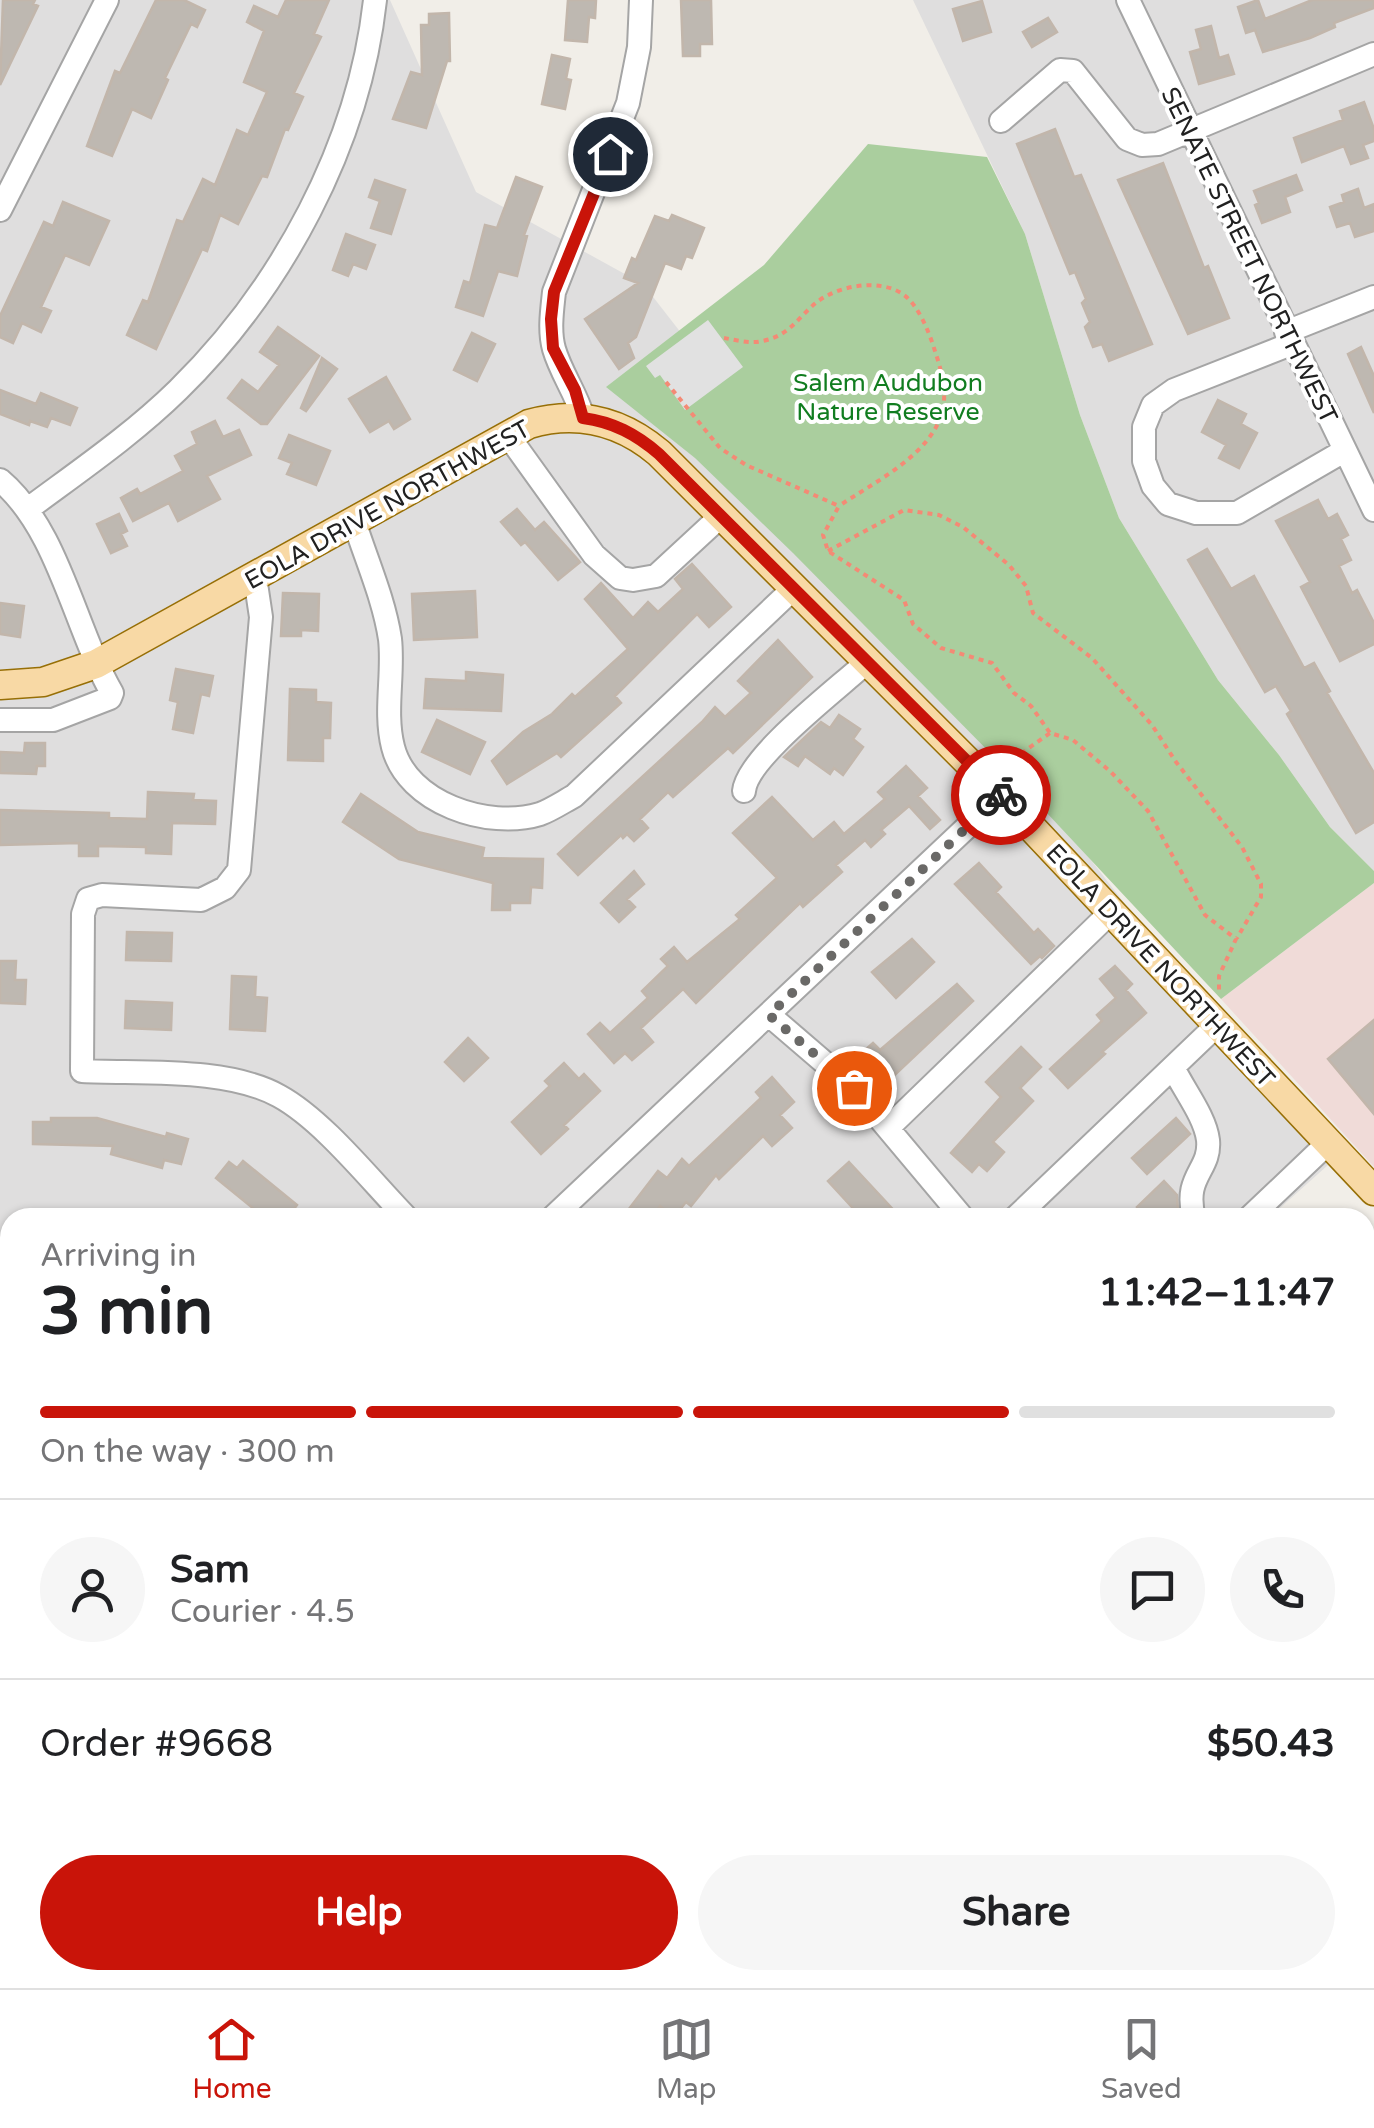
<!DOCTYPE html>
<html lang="en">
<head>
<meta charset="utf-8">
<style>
	:root { --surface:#fff; --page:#f6f6f6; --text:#202124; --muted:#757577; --line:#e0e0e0; --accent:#c91409 }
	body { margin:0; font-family:"Varela Round",sans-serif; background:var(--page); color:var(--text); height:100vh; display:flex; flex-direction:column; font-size:38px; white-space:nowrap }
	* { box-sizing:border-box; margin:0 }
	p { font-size:32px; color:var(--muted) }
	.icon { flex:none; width:55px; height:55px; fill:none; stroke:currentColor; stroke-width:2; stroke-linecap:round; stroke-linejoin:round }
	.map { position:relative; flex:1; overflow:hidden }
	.sheet { position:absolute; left:0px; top:1208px; width:1375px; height:782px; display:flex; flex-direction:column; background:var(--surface); border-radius:30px 30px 0 0; box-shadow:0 2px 8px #0004 }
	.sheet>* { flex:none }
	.pin { position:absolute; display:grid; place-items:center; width:85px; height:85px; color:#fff; margin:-42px; border:5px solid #fff; border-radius:50%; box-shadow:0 2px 10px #0007 }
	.courier { position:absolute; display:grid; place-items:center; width:100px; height:100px; margin:-50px; border:8px solid #c91409; border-radius:50%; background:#fff; color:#222; box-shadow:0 2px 12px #0007 }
	.summary em { font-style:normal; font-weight:700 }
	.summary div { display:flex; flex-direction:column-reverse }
	.summary { display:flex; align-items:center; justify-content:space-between; height:170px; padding:0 40px }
	h1 { font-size:65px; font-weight:700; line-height:75px }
	.bar { display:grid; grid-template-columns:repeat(4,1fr); gap:15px 10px; align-content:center; height:120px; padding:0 40px }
	.bar i { height:12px; border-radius:8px; background:var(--line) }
	.bar .current { background:var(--accent) }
	.bar p { grid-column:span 4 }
	.line { display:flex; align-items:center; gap:25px; padding:0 40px; border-top:2px solid var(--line) }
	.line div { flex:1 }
	.round { display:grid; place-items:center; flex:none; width:105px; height:105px; border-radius:52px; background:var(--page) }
	.button { display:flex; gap:20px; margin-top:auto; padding:20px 40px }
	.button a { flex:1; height:115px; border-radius:60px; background:var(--accent); color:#fff; font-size:40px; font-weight:700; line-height:115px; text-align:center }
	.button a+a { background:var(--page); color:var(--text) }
	.tabs { display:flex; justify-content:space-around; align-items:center; height:140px; border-top:2px solid var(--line); background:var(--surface); font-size:28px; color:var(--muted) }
	.tabs a { display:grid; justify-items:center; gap:5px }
	.tabs .current { color:var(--accent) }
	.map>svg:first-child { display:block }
	.residential { fill:#dfdede }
	.commercial { fill:#f0dbd8 }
	.construction { fill:#c4c5b3 }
	.forest { fill:#aace9e }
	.parking { fill:#e1e1e1 }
	.water { fill:#aacedc }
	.building { fill:#beb8b1; stroke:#c2b6ab; stroke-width:2.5 }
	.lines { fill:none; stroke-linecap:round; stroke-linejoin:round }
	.minor-casing { stroke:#a5a5a5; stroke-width:26 }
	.major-casing { stroke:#976f06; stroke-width:31 }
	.highway-casing { stroke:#d42f5e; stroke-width:36 }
	.path { stroke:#f48a75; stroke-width:4; stroke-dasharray:5 5; stroke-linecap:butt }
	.minor { stroke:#fff; stroke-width:22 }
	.major { stroke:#f8d9a5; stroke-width:28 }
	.highway { stroke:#e4949e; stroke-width:32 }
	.done { stroke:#6a6967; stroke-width:10; stroke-dasharray:0 18 }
	.route { stroke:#c91409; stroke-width:12 }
	.labels { text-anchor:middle; stroke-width:8; stroke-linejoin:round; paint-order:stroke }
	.street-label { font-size:25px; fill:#212121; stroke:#fff }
	.park-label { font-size:25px; fill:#117d20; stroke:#fff }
</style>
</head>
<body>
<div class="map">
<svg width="1374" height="1988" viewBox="0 0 1374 1988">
	<rect width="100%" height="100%" fill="#f1eee8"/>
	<!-- residential -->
	<path class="residential" d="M0 0H390L476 192 643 284 1328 1165 1269 1218H10V1706L0 1710Z
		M913 0H1374V871L1330 827 1279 755 1218 680 1119 518 1080 415 1025 234Z"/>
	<!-- commercial -->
	<path class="commercial" d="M1374 883V1167L1221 999Z"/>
	<!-- construction -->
	<path class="construction" d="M1374 1350V1585L1365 1589V1358Z"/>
	<!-- forest -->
	<path class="forest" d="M868 144 987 157 1025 234 1080 415 1119 518 1218 680 1279 755 1330 827 1374 871V883L1221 999 1003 766 793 553 695 458 606 387 764 265Z
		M1374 1619V1743L1365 1746V1621Z
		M10 1904V1980H871L863 1988H0V1912Z"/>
	<!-- parking -->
	<path class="parking" d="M708 320 743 367 685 410 660 375 655 378 646 366Z"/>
	<!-- water -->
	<path class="water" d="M1374 1743V1988H863L871 1980H1365V1746Z"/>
	<!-- building -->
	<path class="building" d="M3 0H35L33 4 38 6 0 85Z
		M156 0H184L205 10 197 27 191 24 165 78 168 80 151 118 132 109 112 156 87 146 115 71 120 73Z
		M286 0H329L314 34 321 37 294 93 303 97 288 130 285 129 267 177 262 176 238 224 220 215 207 251 202 249 156 349 127 335 143 300 148 302 177 220 183 222 203 179 215 185 237 130 248 135 267 92 244 82 264 31 247 22 254 6 278 17Z
		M568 0H596L595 18 589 17 587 42 565 40Z
		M681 0H711L712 44H700V56H683Z
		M1258 0 1265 19 1312 0H1374V8L1334 23 1335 27 1310 38 1263 52 1255 30 1246 33 1238 7Z
		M982 1 991 32 963 41 953 9Z
		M449 13 450 61H447L426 128 393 119 411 72 422 75 421 25H429V14Z
		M1048 18 1057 32 1032 47 1023 32Z
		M1211 26 1219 58 1228 55 1234 74 1199 84 1190 52 1201 49 1196 30Z
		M552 55 570 59 566 79 571 80 565 109 542 104Z
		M1364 102 1374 129V141L1363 145 1368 158 1351 164 1344 146 1302 162 1294 138 1343 120 1340 111Z
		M1055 129 1074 177 1081 175 1152 344 1109 361 1102 344 1093 347 1085 327 1090 322 1082 303 1086 299 1075 272 1070 274 1017 144Z
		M1163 163 1204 268 1208 266 1229 318 1188 334 1118 180Z
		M1296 175 1302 190 1285 197 1290 212 1262 223 1255 205 1259 203 1254 191Z
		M516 177 542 187 524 235 527 236 517 276 498 271 483 316 456 307 464 281 470 283 485 225 497 228Z
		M375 180 405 190 391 234 371 228 380 201 369 197Z
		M1358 189 1364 208 1374 204V231L1355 237 1350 223 1337 227 1330 207 1344 202 1342 195Z
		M63 202 109 221 89 265 65 255 41 307 51 311 41 332 22 323 13 343 0 337V316L44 222 53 226Z
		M672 215 704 228 692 258 686 256 681 269 665 263 636 337 628 343 634 358 619 369 585 319 638 283 624 278 632 258 636 260 655 216 669 221Z
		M346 234 375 245 366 269 353 264 348 276 333 270Z
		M278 327 319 356 267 424H261L228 398 242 380 258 392 279 365 260 352Z
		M472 333 495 344 477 381 454 370Z
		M1361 347 1374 376V413L1348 354Z
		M322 358 337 369 306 411 301 408Z
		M386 377 410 419 394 429 389 421 370 432 349 399Z
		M0 390 36 404 41 393 77 408 70 425 51 418 47 427 30 421 29 425 0 414Z
		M1218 400 1246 414 1241 424 1257 433 1239 468 1219 458 1226 445 1202 432Z
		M215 421 223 437 239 430 251 455 207 476 220 499 178 521 169 503 133 521 121 498 137 489 140 494 183 471 175 456 197 444 192 432Z
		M289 435 330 451 316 485 287 474 292 463 279 458Z
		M1318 500 1328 519 1337 514 1348 535 1341 539 1351 560 1339 566 1352 593 1357 590 1374 623V644L1340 661 1301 587 1310 582 1276 521Z
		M517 509 535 530 544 522 580 562 558 580 525 542 521 545 501 522Z
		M119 514 127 531 121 534 127 546 111 553 97 524Z
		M1207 549 1231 589 1254 576 1304 668 1314 663 1330 691 1327 693 1374 773V822L1356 833 1287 714 1291 711 1276 686 1265 692 1188 560Z
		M692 564 731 607 709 627 697 614 615 696 621 703 561 757 557 753 507 784 492 761 523 732 552 714 572 694 575 697 628 649 585 599 601 583 633 618 648 602 658 612 683 589 675 579Z
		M475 591 477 637 414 640 412 594Z
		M283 593 319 594 318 631 301 630V636H281Z
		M0 603 24 606 20 637 0 634Z
		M778 640 812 677 733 753 728 748 673 797 668 792 640 819 648 828 634 841 627 834 623 838 621 835 578 875 558 854 702 722 715 707 725 717 751 693 738 681Z
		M176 669 213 676 209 696 201 694 193 733 173 729 178 702 170 700Z
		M466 672 503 675 501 711 424 708 426 679 466 681Z
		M290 689 316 690V702L331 703 330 738H323V761L288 760Z
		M839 715 860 729 853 739 863 747 843 775 834 768 830 774 805 756 798 766 784 757 821 722 830 728Z
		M437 720 485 742 470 774 422 752Z
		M25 743H45V766H37L36 774 0 773V752L24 753Z
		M906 766 927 788 918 796 940 820 930 829 909 806 881 830 885 834 871 847 865 840 836 865 842 872 803 907 800 903 696 1003 683 989 641 1028 653 1042 632 1060 625 1053 614 1063 588 1034 600 1023 610 1033 648 998 642 991 668 966 661 959 674 947 687 962 740 919 736 915 777 878 733 833 772 797 813 840 834 822 844 834 885 799 878 792Z
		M148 792 194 794 193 800 216 801 215 824 172 823 171 854 146 853V847L98 846V856H79V843L0 845V810L109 813V818L147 819Z
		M361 794 418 832 484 848 482 858 543 859 542 888 531 887 530 903H510V910H492L493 883 399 859 343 822Z
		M979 863 1001 887 996 892 1034 933 1038 929 1054 946 1042 958 1040 956 1031 964 955 884Z
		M634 871 644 884 627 899 635 907 619 922 601 903Z
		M127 932 172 933 171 961 126 960Z
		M912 939 934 962 896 998 872 972Z
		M0 961H16L15 980H26L25 1004 0 1003Z
		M1115 966 1132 984 1126 990 1146 1013 1102 1052 1105 1054 1068 1088 1050 1069 1102 1021 1097 1015 1116 998 1100 979Z
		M232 976 256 977 255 997 267 998 265 1031 230 1029Z
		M957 984 973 1001 883 1086 857 1057 873 1043 880 1050Z
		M126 1001 172 1003 171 1030 125 1028Z
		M1374 1020V1114L1328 1059Z
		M468 1038 488 1058 464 1081 445 1062Z
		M1021 1047 1041 1067 1020 1088 1033 1101 993 1142 1004 1152 987 1171 979 1164 972 1172 951 1153 1001 1097 986 1082Z
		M564 1063 579 1079 584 1074 600 1091 564 1125 568 1129 541 1154 512 1122 550 1086 545 1081Z
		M772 1077 794 1102 780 1115 792 1128 772 1146 763 1136 719 1179 716 1175 691 1206 686 1202 674 1217 660 1206 651 1218H622L658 1171 667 1178 682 1159 689 1166 761 1098 756 1092Z
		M51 1118H97L166 1137 167 1133 188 1139 181 1164 164 1160 162 1168 111 1154 113 1146 33 1144V1122H51Z
		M1176 1118 1190 1134 1147 1174 1132 1158Z
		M243 1161 297 1205 287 1218H265L216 1178 229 1162 237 1168Z
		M849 1162 901 1218H862L828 1181Z
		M1164 1181 1177 1195 1178 1211 1171 1217 1165 1210 1157 1218H1147L1137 1207Z"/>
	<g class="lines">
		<!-- minor casing -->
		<g class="minor-casing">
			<path id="minor" d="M1128 0 1374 510
				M1001 121 1060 70 1073 71 1127 139 1142 145 1158 144 1374 54
				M0 210 107 0
				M1286 332 1374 297
				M1291 344 1174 390 1153 405 1144 427V461L1153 486 1168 504 1196 513H1237L1344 451
				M583 417C576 393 561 373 554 349 549 331 552 311 554 292L628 103 639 47 641 0
				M507 434 594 555 620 578 633 580 656 576 721 516
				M0 480C59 530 74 627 112 693L110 698 53 720H0
				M28 509C79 471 132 435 178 390 282 288 359 145 375 0
				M354 521C366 559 384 599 390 639 394 674 384 712 393 747 407 803 488 830 540 814 551 810 563 802 574 796L794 588
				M255 577 261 617 239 870 225 888 201 900 102 895 88 899 83 914 82 1071C141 1074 227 1067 279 1096 323 1120 371 1181 407 1218
				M744 791C747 757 840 687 868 661
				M769 1015 854 1088 963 1218
				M1173 1067C1183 1089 1205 1116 1208 1140 1211 1171 1183 1175 1194 1218
				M889 1127 1111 912
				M552 1218 1001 795
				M1015 1218 1217 1025
				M1249 1218 1328 1143"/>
		</g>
		<!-- major casing -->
		<g class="major-casing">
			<path id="major" d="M0 685 43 682 96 664 529 424C578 410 621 421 659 453L1001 795 1374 1191
				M1365 1332 1374 1325"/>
		</g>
		<!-- highway casing -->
		<g class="highway-casing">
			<path id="highway" d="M1365 1618 1374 1614
				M1365 1666 1374 1662
				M0 1744 9 1740
				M0 1824 10 1815
				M0 1859 10 1856"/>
		</g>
		<!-- path -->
		<path class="path" d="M724 338C736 340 750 344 762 341 790 336 798 317 817 302 839 285 881 278 904 295 918 305 929 332 934 348 940 366 947 388 943 408 934 454 874 482 839 506
			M666 382 720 448 746 465 839 506 823 535 828 551 904 600 913 624 941 648 992 663 1014 693 1031 706 1050 733 1073 740 1111 772 1148 811 1205 915 1236 939 1219 976V993
			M828 551 904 510 939 515 963 527 1009 565 1026 586 1033 613 1092 658 1152 725 1176 762 1242 847 1261 884V897L1237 938
			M1005 765 1050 733
			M711 1988 727 1980"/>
		<!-- minor -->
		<use href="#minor" class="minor"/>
		<!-- major -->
		<use href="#major" class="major"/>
		<!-- highway -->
		<use href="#highway" class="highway"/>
	</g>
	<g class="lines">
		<!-- done -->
		<path class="done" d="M854 1088 769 1015 1001 795"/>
		<!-- route -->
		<path class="route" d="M610 154 554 292 551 319 553 348 575 390 583 418C613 422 636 434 659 454L1001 795"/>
	</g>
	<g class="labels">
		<!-- street labels -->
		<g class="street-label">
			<text transform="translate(1250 255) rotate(64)" y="9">SENATE STREET NORTHWEST</text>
			<text transform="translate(387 504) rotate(-29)" y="9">EOLA DRIVE NORTHWEST</text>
			<text transform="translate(1161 965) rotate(47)" y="9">EOLA DRIVE NORTHWEST</text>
		</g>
		<!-- park labels -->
		<g class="park-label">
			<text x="888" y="391">Salem Audubon<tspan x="888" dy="29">Nature Reserve</tspan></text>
		</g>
	</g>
</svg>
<div class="pin" style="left:854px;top:1088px;background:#ea580c"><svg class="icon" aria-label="bag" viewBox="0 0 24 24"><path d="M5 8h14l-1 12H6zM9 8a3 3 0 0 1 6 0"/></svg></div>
<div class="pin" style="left:610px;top:154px;background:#1f2937"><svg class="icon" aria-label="home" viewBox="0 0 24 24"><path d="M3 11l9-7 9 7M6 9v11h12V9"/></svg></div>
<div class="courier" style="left:1001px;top:795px"><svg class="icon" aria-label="bike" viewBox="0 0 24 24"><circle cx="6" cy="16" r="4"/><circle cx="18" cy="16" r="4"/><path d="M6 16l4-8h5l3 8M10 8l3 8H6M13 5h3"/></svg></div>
<section class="sheet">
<div class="summary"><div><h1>3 min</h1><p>Arriving in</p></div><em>11:42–11:47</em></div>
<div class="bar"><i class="current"></i><i class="current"></i><i class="current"></i><i></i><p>On the way · 300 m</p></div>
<div class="line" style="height:180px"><a class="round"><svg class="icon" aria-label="person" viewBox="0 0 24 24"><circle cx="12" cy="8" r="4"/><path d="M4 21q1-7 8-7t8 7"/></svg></a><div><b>Sam</b><p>Courier · 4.5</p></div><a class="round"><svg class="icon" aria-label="chat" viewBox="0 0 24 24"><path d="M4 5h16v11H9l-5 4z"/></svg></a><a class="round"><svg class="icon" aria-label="phone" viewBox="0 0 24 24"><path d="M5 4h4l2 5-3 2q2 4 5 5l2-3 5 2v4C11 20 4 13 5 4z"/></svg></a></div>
<div class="line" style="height:130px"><div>Order #9668</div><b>$50.43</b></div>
<div class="button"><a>Help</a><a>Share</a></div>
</section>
</div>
<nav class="tabs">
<a class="current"><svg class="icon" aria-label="home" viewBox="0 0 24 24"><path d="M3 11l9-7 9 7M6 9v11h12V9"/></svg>Home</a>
<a><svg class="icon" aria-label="map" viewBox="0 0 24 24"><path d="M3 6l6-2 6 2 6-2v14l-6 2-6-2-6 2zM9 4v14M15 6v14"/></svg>Map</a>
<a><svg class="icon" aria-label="saved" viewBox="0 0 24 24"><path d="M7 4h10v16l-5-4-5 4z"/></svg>Saved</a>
</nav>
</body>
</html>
